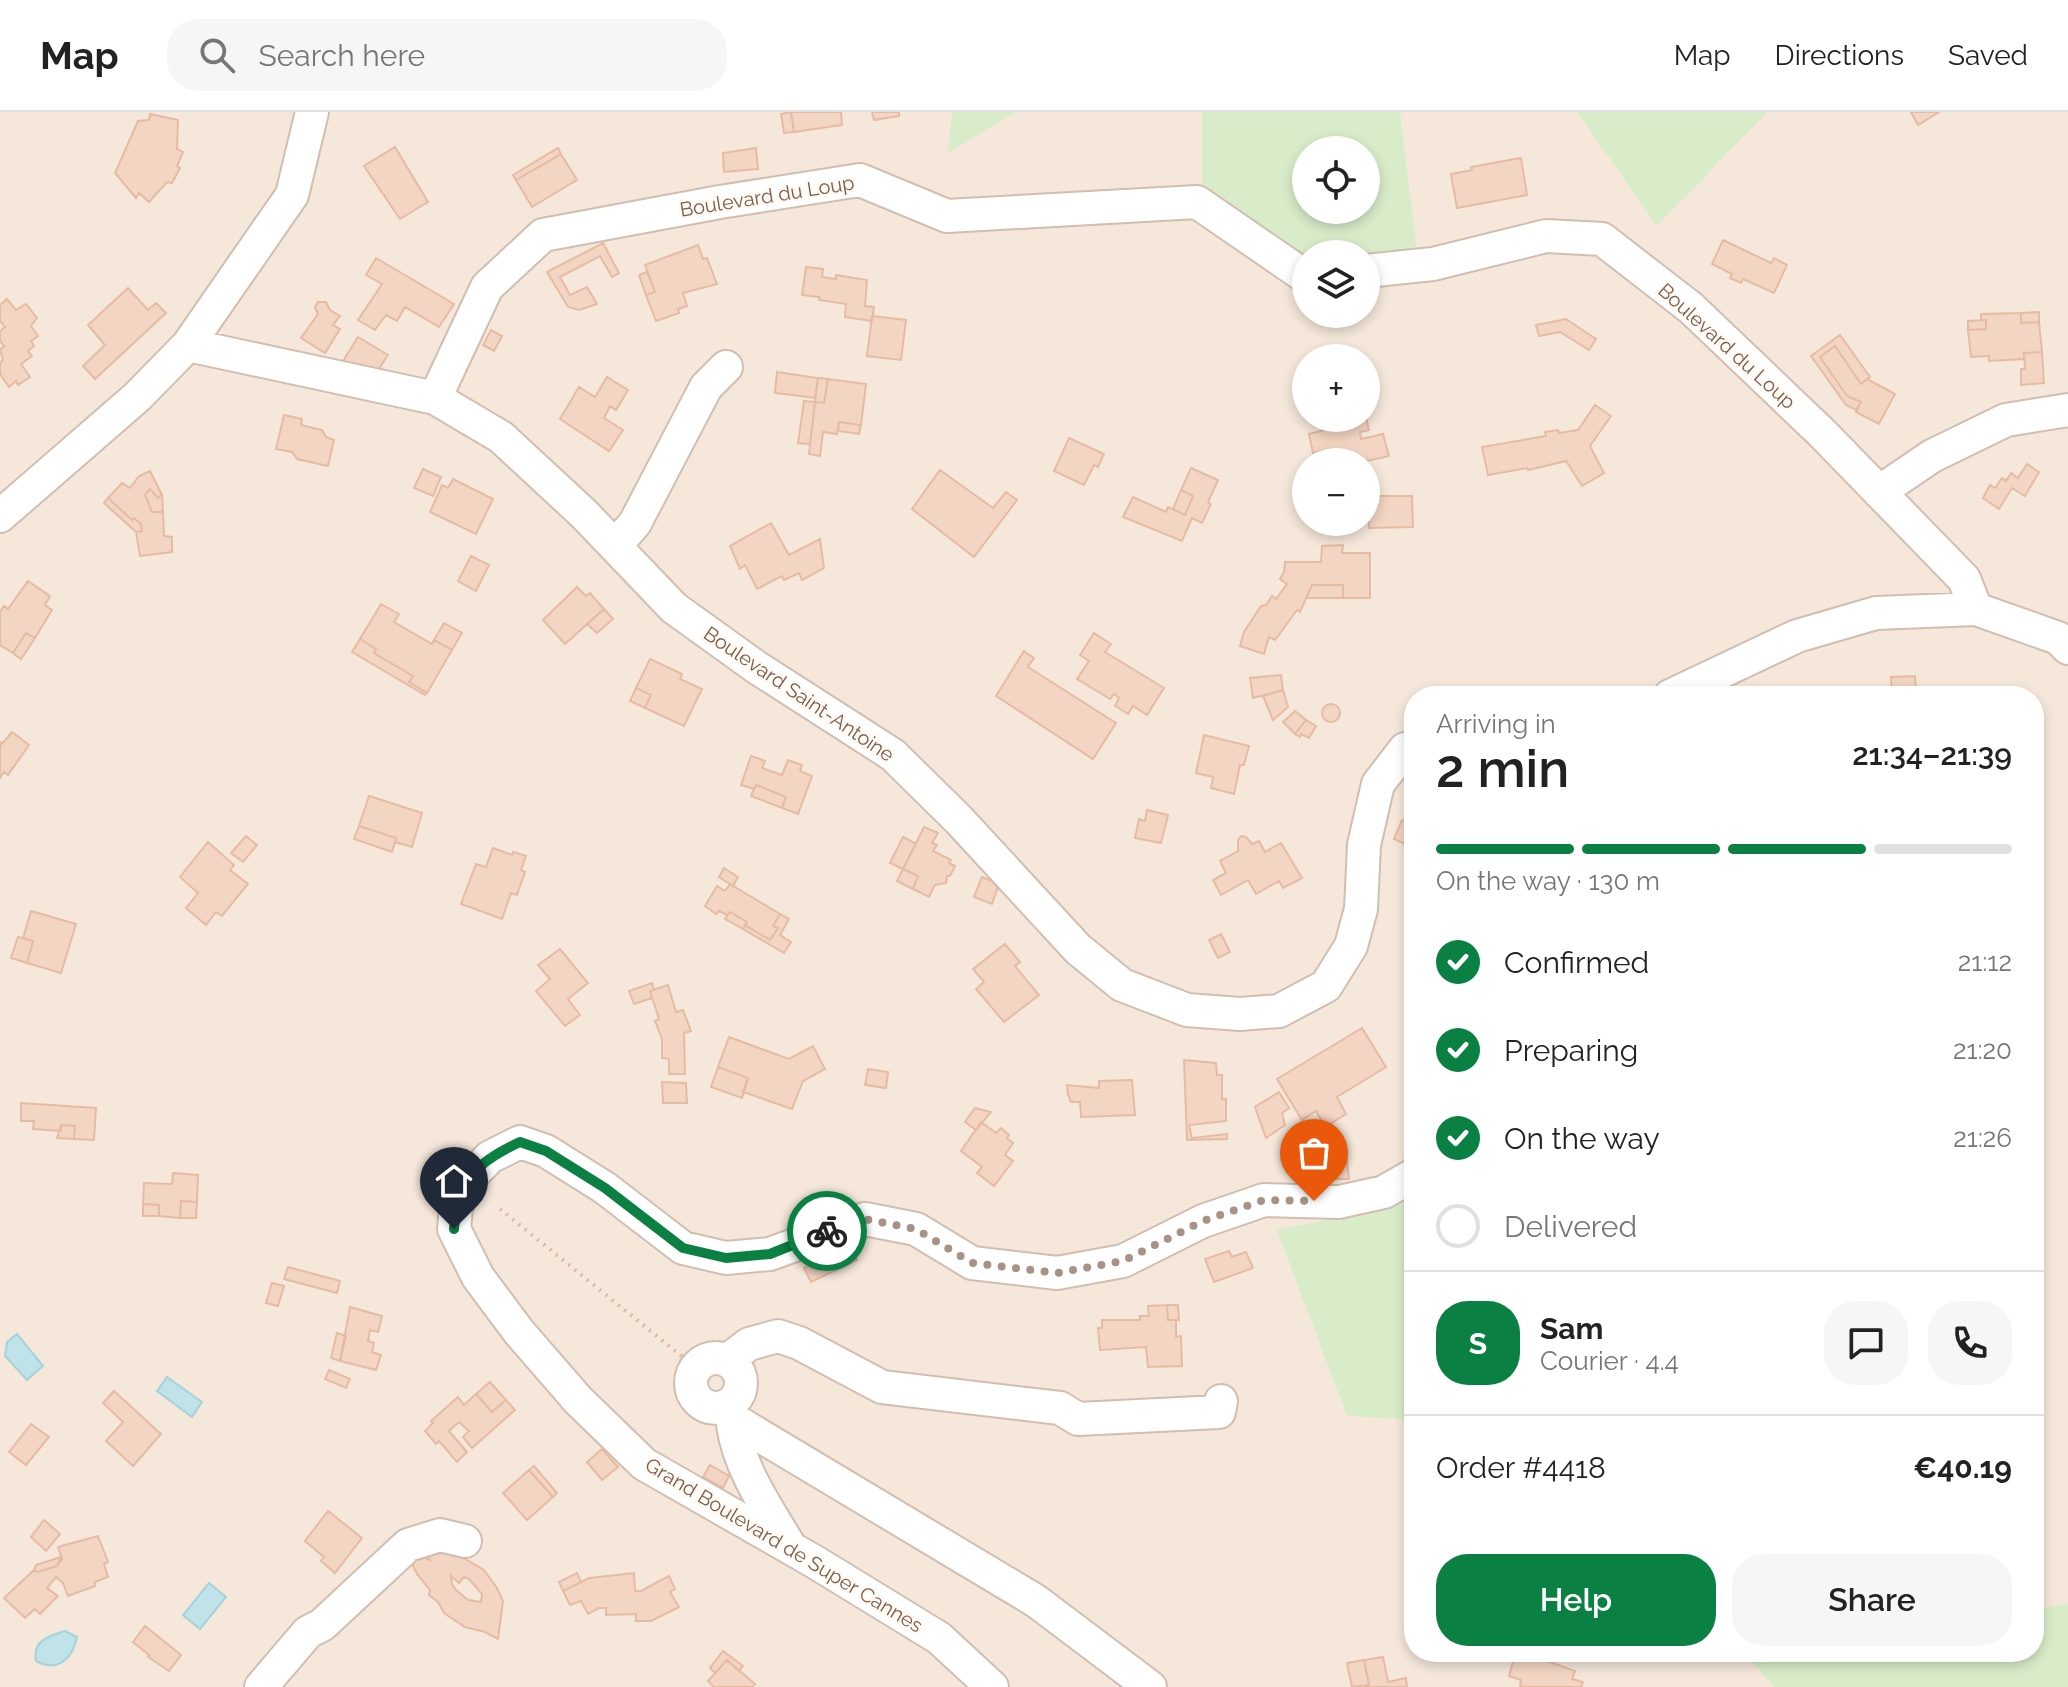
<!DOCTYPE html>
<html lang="en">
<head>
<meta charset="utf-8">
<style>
	:root { --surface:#fff; --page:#f6f6f6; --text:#222; --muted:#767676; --line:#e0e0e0; --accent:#0b8043 }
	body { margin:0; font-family:Raleway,sans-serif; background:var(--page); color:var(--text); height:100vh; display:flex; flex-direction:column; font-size:30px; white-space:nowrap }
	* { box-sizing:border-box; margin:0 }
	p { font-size:26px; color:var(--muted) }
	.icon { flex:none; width:44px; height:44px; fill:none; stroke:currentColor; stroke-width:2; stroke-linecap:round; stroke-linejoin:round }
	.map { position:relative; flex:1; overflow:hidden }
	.drawer { position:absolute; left:1404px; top:574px; width:640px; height:976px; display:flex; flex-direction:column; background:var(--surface); border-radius:32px; box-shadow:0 4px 12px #0003 }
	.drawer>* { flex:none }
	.buttons { position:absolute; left:1292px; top:24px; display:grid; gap:16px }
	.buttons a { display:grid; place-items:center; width:88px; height:88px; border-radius:50%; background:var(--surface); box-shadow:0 4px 12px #0003; font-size:40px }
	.pin { position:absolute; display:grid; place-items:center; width:68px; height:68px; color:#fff; margin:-82px -34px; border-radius:50% 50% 50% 0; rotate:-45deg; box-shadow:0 0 8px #0007 }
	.pin .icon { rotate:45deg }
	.courier { position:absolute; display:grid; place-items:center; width:80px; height:80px; margin:-40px; border:6px solid #0b8043; border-radius:50%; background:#fff; color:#222; box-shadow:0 2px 10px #0007 }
	.overview em { font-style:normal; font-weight:600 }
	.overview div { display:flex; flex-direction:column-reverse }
	.overview { display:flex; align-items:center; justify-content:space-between; height:136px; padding:0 32px }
	h1 { font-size:52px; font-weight:600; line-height:60px }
	.bar { display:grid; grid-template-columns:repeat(4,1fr); gap:12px 8px; align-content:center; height:96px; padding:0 32px }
	.bar i { height:10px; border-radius:6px; background:var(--line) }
	.bar .on { background:var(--accent) }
	.bar p { grid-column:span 4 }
	.line { display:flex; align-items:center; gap:20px; padding:0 32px; border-top:2px solid var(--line) }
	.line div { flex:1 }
	.round { display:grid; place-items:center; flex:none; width:84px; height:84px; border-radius:32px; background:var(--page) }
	ol { padding:0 32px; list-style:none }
	li { display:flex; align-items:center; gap:24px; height:88px }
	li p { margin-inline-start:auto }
	li .icon { padding:8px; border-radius:50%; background:var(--accent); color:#fff; stroke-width:4 }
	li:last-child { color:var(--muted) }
	li i { width:44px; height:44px; border:4px solid var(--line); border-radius:50% }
	.action { display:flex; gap:16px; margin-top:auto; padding:16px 32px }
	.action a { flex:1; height:92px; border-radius:32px; background:var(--accent); color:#fff; font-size:32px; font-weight:600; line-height:92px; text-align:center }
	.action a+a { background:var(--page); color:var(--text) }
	header { display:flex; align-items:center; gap:48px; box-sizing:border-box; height:112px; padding:0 40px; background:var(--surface); border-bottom:2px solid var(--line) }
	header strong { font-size:38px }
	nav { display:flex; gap:44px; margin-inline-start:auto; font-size:28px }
	.search { width:560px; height:72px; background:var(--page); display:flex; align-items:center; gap:20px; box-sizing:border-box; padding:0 28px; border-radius:32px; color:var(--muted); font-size:30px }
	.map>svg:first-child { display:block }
	.residential { fill:#f5e8da; fill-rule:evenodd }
	.green { fill:#d8ecc9; fill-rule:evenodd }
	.water { fill:#bfe3e8; stroke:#a5d3da; stroke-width:2 }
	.building { fill:#f3d5c3; stroke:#e6bba3; stroke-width:2; fill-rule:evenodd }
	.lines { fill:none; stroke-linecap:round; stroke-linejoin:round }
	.minor-casing { stroke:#d1beb0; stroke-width:36 }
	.path { stroke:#d9b8a5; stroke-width:4; stroke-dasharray:2 6; stroke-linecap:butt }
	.minor { stroke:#fff; stroke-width:32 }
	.done { stroke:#a89285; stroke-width:8; stroke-dasharray:0 14.4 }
	.route { stroke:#0b8043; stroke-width:10 }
	.labels { text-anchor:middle; stroke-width:6; stroke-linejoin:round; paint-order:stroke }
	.street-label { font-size:20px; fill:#7a5c4d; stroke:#fffaf3 }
</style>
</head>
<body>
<header>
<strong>Map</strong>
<div class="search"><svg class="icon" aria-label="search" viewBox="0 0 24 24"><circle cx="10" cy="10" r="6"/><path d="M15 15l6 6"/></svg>Search here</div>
<nav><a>Map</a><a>Directions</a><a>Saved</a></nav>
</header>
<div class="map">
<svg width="2068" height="1575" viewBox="0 0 2068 1575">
	<rect width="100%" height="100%" fill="#fdf6ec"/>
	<!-- residential -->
	<path class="residential" d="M0 0H2068V1575H0ZM1306 38H1366V98H1306ZM1306 142H1366V202H1306ZM1306 246H1366V306H1306ZM1306 350H1366V410H1306ZM1414 584H2034V1540H1414Z"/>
	<!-- green -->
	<path class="green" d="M952 0H1016L948 41Z
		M1202 0H1403L1400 1 1417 139 1366 143 1306 142V148L1202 77ZM1306 38H1366V98H1306Z
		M1577 0H1767L1657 114Z
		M1414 1090V1308L1347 1304 1277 1118Z
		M2068 1491V1575H1774L1743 1540H2034V1499Z"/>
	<!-- water -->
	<path class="water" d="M17 1222 43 1254 27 1268 5 1244 7 1230Z
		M167 1265 202 1290 192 1305 157 1279Z
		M209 1471 226 1485 200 1517 183 1503Z
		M65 1519 77 1525C73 1546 58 1561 36 1549 32 1529 48 1524 65 1519Z"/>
	<!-- building -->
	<path class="building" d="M791 0 794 20 784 21 781 2Z
		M791 0H841L842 13 794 20Z
		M872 0H899V4L874 8Z
		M1911 0H1939L1918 13Z
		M150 2 178 8 177 37 183 40 177 54 180 56 172 71 167 70 149 90 139 81 136 86 115 61 138 9 149 8Z
		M395 35 428 90 400 107 364 54Z
		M558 36 561 42 516 68 513 63Z
		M756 36 758 57 724 60 723 41Z
		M561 42 577 68 532 95 516 68Z
		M1521 46 1527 83 1457 96 1451 62 1472 58 1471 55Z
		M1723 128 1771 151 1774 146 1787 153 1774 181 1743 167 1741 171 1730 166 1732 162 1712 152Z
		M603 131 619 161 612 165 600 144 560 165 570 183 587 175 597 192 579 198 568 195 547 160Z
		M698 133 703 147 707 146 717 172 683 181 687 194 678 197 679 201 656 209 646 183 655 180 645 153Z
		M376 146 454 192 439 215 405 195 397 209 386 203 375 218 358 208 382 172 366 163Z
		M806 155 823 157 822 165 836 167V163L867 168 865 194 874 195 872 209 845 205 846 192 819 188V185L802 183Z
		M647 160 655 180 646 183 639 163Z
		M128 176 148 198 156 191 166 201 95 267 83 254 105 233 88 213Z
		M7 187 16 198 26 192 37 206 31 214 38 224 31 229 34 234 28 239 32 244 21 252 30 265 18 273 16 269 9 275 0 262V251L3 248 0 238 4 234 0 229V219L5 215 0 209V193Z
		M318 190H326L330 198 340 204 333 213 340 217 325 241 301 226 318 202 315 195Z
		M2039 200V210L2021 211V201Z
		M2021 201V211L2039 210 2042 240 2024 241V247L1989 249V244L1971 245 1968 218 1986 217V208H1981V202Z
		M872 204 906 208 901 248 867 244Z
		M1566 207 1596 227 1589 238 1560 220 1539 224 1536 213Z
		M1986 208V217L1968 218V209Z
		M491 218 502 224 494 239 483 233Z
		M1840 223 1870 265 1861 272 1835 234 1820 245 1847 284 1861 290 1856 298 1846 293 1811 244Z
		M358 225 388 243 373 266 343 249Z
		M1835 234 1861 272 1867 267 1895 282 1879 312 1856 300 1861 290 1847 284 1820 245Z
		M2042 240 2044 271 2021 273V257H2025L2024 241Z
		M777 260 818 266 815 286 775 281Z
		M607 265 628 278 616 298 610 294 604 306 623 318 609 339 560 307 579 275 595 285Z
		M818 266 828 267 824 291 815 290Z
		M828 267 866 272 861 313 839 310 837 322 823 320 820 344 809 342 815 290 824 291Z
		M804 289 815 290 810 332 798 331Z
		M1595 293 1611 304 1590 334 1604 361 1582 374 1566 349 1528 358 1527 356 1488 363 1482 335 1546 324 1545 320 1558 318 1559 321 1578 318Z
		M284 303 302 307 301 313 322 318 326 325 334 328 328 354 297 347 292 340 276 337Z
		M1366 305 1369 318 1360 320 1361 327 1383 322 1389 344 1362 350H1332L1329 337 1313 341 1309 322 1348 312 1346 306Z
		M839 310 861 313 859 322 838 319Z
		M1069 326 1104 342 1098 355 1094 353 1084 373 1054 359Z
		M2027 352 2039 360 2025 384 2012 376 1999 397 1983 386 1990 373 1995 376 2002 366 2006 369 2011 361 2018 366Z
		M1191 356 1218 368 1208 390 1211 392 1202 411 1192 406 1182 429 1123 405 1133 385 1166 400 1168 395 1185 403 1193 384 1181 378Z
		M423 357 441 365 433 384 414 376Z
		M940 358 993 396 1006 380 1017 388 974 445 912 397Z
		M150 359 162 383 158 386 150 377 145 383 152 400H163L164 424 172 425V440L140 444 136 420 142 419 141 412 134 406 132 408 108 386 122 371 130 376 139 364Z
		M453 367 493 387 476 422 430 400 442 373 448 376Z
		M150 377 158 386 162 383 163 400H152L145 383Z
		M1181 378 1193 384 1185 403 1173 397Z
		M1368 384H1412L1413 415 1369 416Z
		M108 386 132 408 134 406 141 412 142 419 136 420 104 391Z
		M771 411 789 443 820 427 824 456 802 468 799 461 784 468 782 464 757 477 745 453 740 457 730 434Z
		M1343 433 1342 441H1370V486H1343V473H1312L1300 500 1297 498 1275 528 1269 525 1264 542 1240 534 1244 520 1261 494 1266 493 1272 484 1276 487 1287 472 1280 467 1284 460 1285 450H1321L1322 434Z
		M471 444 489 453 476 479 458 469Z
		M28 469 50 484 45 493 52 498 35 526 26 521 13 541 0 533V500L4 494 8 497Z
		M1312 473H1343V486H1306Z
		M577 475 586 484 590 481 604 497 565 532 543 508Z
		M381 492 399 502 394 510 432 532 434 528 452 538 427 581 409 570 413 564 374 541 376 537 360 527Z
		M604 497 613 507 597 521 587 512Z
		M444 511 462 521 452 538 434 528Z
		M26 521 35 526 21 547 13 541Z
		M1094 521 1111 532 1105 540 1164 576 1147 603 1133 594 1128 602 1115 594 1119 586 1114 582 1110 587 1077 567 1089 549 1080 543Z
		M360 527 376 537 374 541 413 564 409 570 427 581 425 583 352 540Z
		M1024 539 1034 546 1028 555 1116 611 1093 647 996 584Z
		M650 547 682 562 680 567 702 577 684 614 645 596 651 583 636 576Z
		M1281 563 1283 578 1253 586 1250 566Z
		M1915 564 1916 581 1892 583 1891 565Z
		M636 576 651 583 645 596 630 589Z
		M1283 578 1288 595 1273 608 1263 584Z
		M1322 601a9 9 0 1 1 18 0a9 9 0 1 1-18 0Z
		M1295 599 1306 608 1295 622 1283 610Z
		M1306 608 1316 614 1309 626 1301 622 1300 625 1295 622Z
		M12 620 29 633 8 663 4 660 0 666V630L2 632Z
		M1204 623 1249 634 1244 653H1240L1234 682 1211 676 1213 665 1196 661Z
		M751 644 765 649 762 656 782 663 788 648 802 653 800 659 812 664 798 702 782 696 786 685 756 673 754 677 741 673Z
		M756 673 786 685 782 696 751 684Z
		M1414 674V736L1394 727 1402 708 1405 710 1408 703 1405 688Z
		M369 684 422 701 412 735 395 730 396 726 359 714Z
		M1147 698 1168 703 1161 731 1135 726 1139 707 1145 709Z
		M359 714 396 726 392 740 354 727Z
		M924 715 938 721 932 731 937 733 933 739 951 748 949 751 955 754 950 764H947L946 771 935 773 929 785 913 777 918 764 903 757Z
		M246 724 257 733 243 750 231 741Z
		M1241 724 1246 725 1252 732 1259 729 1265 740 1281 731 1302 766 1283 776 1279 769 1256 782 1248 768 1221 783 1213 768 1226 761 1220 749 1238 739V728Z
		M903 725 916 732 903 757 890 751Z
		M208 730 234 753 230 758 248 772 222 804 216 800 206 813 186 796 198 781 180 765Z
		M493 736 512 743 513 740 526 744 521 758 525 760 517 783 511 781 502 807 461 792 476 752 486 755Z
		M724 756 738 765 733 774 719 765Z
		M903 757 918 764 913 777 897 769Z
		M982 765 999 772 992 792 974 785Z
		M730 772 780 802 773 814 778 816 770 828 745 813 747 810 730 800 727 803 719 799 716 802 705 794 717 774 725 779Z
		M31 799 76 812 61 861 27 851 33 829 23 826Z
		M730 800 747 810 743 817 725 807Z
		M780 802 789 807 780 823 791 830 784 841 743 817 745 813 770 828 778 816 773 814Z
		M1221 822 1230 840 1218 846 1209 828Z
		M18 825 33 829 27 851 11 846Z
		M1005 832 1020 850 1015 854 1039 883 1004 910 976 877 984 870 973 857Z
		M560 837 588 871 568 887 580 903 565 914 536 879 550 867 538 853Z
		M652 871 654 878 650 879 652 886 634 892 629 879Z
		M668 873 676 900 683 898 691 919 684 921 685 962H669V947L662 946V927L655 909 659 907 650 879Z
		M1362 916 1386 955 1337 985 1346 1002 1325 1015 1316 999 1302 1008 1277 967Z
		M729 925 789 947 813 934 825 957 803 969 792 997 743 980 748 966 718 955Z
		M1184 948 1216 951 1217 963H1222V987H1226V1009L1189 1013 1192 1026 1227 1022V1027L1187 1028Z
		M718 955 748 966 742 986 711 975Z
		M868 957 888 960 886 976 865 973Z
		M1132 968 1135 1003 1081 1005 1080 990H1071L1068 983 1067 973 1099 976V969Z
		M662 970 686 971 687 991H663Z
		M1279 980 1289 996 1282 1001 1285 1013 1266 1026 1255 995Z
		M21 991 96 996 94 1028 74 1027 75 1014 61 1013V1019L33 1017 34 1009H21Z
		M975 996 991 1000 976 1018 965 1010Z
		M981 1010 996 1021 1001 1016 1009 1023 1007 1026 1013 1031 1005 1043 1013 1049 994 1074 977 1061 982 1055 961 1039Z
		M61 1013 75 1014 74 1027 57 1026Z
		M1346 1041 1349 1067H1335L1334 1063 1319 1062 1320 1042Z
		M173 1061 198 1063 197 1090 181 1089 180 1106 159 1104V1093L143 1092 144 1071 172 1072Z
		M181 1089 197 1090 196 1106H180Z
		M143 1092 159 1093V1104H143Z
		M851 1134 857 1148 811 1170 804 1156Z
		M1229 1139 1232 1145 1246 1140 1253 1156 1214 1170 1205 1147Z
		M288 1155 340 1169 337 1181 284 1167Z
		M272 1171 284 1174 278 1194 266 1191Z
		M1167 1193 1168 1208H1176V1225L1181 1224 1182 1254 1148 1255 1146 1235 1100 1238 1098 1216H1102V1208H1140V1204H1149L1148 1194Z
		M1167 1193H1178L1179 1208H1168Z
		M350 1195 382 1204 378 1220 370 1218 368 1229 374 1231 372 1240 381 1243 376 1258 340 1249Z
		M337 1221 346 1224 340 1249 331 1246Z
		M329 1258 350 1267 346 1276 325 1267Z
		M490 1270 506 1288 492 1300 476 1282Z
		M114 1279 161 1322 133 1354 106 1329 123 1310 103 1291Z
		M476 1282 492 1300 506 1288 515 1298 472 1336 463 1325 469 1319 459 1310 449 1319 467 1340 457 1350 439 1329 436 1332 425 1319 433 1311 431 1309 458 1285 464 1293Z
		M31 1312 49 1325 26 1353 9 1340Z
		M602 1337 618 1355 602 1368 587 1350Z
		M710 1353 729 1364 723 1376 703 1365Z
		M534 1354 557 1381 553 1385 529 1358Z
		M529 1358 553 1385 527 1408 503 1381Z
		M328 1399 362 1426 335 1461 321 1449 324 1445 305 1429Z
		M44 1408 60 1422 46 1439 31 1425Z
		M98 1424 108 1450 104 1452 108 1465 95 1470V1474L68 1484 63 1471 56 1465 47 1476 58 1484 40 1502 35 1497 25 1506 4 1486 34 1458 38 1460 57 1454 62 1447 58 1435Z
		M451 1441 452 1443 465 1447 484 1458 497 1476 503 1489 498 1527 485 1520 465 1515 444 1501 438 1490 429 1483 430 1478 417 1462 411 1450 423 1445 430 1448 429 1442ZM451 1464 459 1471 464 1465 469 1467 482 1482 481 1490 468 1488 456 1478 452 1472Z
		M61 1445 57 1454 38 1460 34 1458 36 1453Z
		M577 1461 581 1470 563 1479 559 1470Z
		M634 1461 635 1479H641L669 1464 675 1477 670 1480 679 1495 651 1509H636V1502L606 1503V1496H599L588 1502 581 1489 570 1493 563 1479 589 1466Z
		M145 1514 181 1543 169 1559 148 1545 149 1543 133 1530Z
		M723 1539 743 1554 739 1559 727 1548 715 1561 710 1556Z
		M1528 1542 1575 1559 1572 1567 1583 1570 1581 1575H1520L1521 1568 1509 1564 1514 1546 1526 1549Z
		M1383 1545 1388 1570 1406 1566 1407 1575H1365L1369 1573 1364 1548Z
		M727 1548 755 1572 752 1575H714L708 1569Z
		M1364 1548 1369 1573 1352 1575 1347 1551Z"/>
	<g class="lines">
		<!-- minor casing -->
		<g class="minor-casing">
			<path id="minor" d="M1366 159 1433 152 1546 124 1602 127 1691 196 1822 321 1964 467 1976 497
				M188 233 435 286 501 325 584 402 674 496 756 555 893 643 959 708 1078 837 1122 873 1187 898 1240 902 1279 899 1326 874 1351 834 1361 797 1364 733 1378 672 1405 637 1414 635
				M435 286 487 175 543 123 720 90 860 68 947 104 1197 90 1306 165
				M1879 380 1932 344 2006 308 2068 298
				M0 404 137 285 188 233 292 83 312 0
				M615 434 635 411 706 275 726 255
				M1670 584 1797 524 1876 501 1976 497 2058 526 2068 536
				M691 1271a25 25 0 1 1 50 0a25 25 0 1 1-50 0Z
				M728 1248 749 1232 778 1224 799 1231 882 1275 1060 1296 1078 1307 1219 1300 1221 1289
				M789 1433C767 1396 739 1356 733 1313L739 1311 1036 1489 1150 1575
				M261 1575 308 1520 322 1513 408 1433 440 1423 465 1429
				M992 1575 939 1526 815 1450 644 1352 578 1288 519 1220 478 1165 454 1117 456 1095 467 1068 490 1045 520 1030 546 1039 605 1076 683 1136 726 1146 770 1142 865 1107 916 1117 972 1151 1057 1161 1123 1149 1203 1109 1264 1088 1339 1090 1384 1080 1414 1063"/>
		</g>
		<!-- path -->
		<path class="path" d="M500 1097 695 1255"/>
		<!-- minor -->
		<use href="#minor" class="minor"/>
	</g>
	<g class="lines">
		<!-- done -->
		<path class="done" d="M827 1119 865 1107 916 1117 972 1151 1057 1161 1123 1149 1203 1109 1264 1088 1314 1089"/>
		<!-- route -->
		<path class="route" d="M454 1117C458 1067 477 1050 520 1030L546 1039 605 1076 683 1136 726 1146 770 1142 827 1119"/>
	</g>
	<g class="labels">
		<!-- street labels -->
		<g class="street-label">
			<text transform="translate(767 84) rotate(-9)" y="7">Boulevard du Loup</text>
			<text transform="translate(1727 234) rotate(42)" y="7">Boulevard du Loup</text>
			<text transform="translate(799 582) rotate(34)" y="7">Boulevard Saint-Antoine</text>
			<text transform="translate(784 1433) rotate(31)" y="7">Grand Boulevard de Super Cannes</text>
		</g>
	</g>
</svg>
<div class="buttons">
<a><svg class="icon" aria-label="locate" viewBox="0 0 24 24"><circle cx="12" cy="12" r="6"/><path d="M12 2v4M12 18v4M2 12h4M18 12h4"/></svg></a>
<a><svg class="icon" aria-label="layers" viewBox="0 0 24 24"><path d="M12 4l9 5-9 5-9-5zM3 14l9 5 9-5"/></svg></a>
<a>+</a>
<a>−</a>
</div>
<div class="pin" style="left:1314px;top:1089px;background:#ea580c"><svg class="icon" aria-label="bag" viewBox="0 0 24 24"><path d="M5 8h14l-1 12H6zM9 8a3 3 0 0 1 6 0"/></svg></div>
<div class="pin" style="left:454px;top:1117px;background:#1f2937"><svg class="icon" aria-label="home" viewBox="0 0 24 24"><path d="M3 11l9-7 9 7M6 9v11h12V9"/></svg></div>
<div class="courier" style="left:827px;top:1119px"><svg class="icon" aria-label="bike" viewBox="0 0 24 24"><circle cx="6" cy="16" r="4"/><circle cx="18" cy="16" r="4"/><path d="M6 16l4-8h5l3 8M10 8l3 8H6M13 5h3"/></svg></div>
<section class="drawer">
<div class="overview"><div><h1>2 min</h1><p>Arriving in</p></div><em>21:34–21:39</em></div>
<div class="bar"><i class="on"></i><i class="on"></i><i class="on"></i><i></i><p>On the way · 130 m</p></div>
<ol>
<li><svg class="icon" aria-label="check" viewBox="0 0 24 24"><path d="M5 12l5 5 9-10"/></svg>Confirmed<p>21:12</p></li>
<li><svg class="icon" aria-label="check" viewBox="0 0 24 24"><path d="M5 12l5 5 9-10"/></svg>Preparing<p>21:20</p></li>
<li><svg class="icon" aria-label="check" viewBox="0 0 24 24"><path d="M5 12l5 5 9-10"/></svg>On the way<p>21:26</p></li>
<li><i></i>Delivered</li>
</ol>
<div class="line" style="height:144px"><b class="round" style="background:var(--accent);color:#fff">S</b><div><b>Sam</b><p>Courier · 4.4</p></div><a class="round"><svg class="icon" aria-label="chat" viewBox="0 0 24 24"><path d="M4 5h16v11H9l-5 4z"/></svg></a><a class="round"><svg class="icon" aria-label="phone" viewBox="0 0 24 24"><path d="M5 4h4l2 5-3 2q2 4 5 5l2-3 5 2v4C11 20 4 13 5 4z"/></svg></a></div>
<div class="line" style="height:104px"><div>Order #4418</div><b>€40.19</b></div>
<div class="action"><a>Help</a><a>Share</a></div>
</section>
</div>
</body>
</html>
